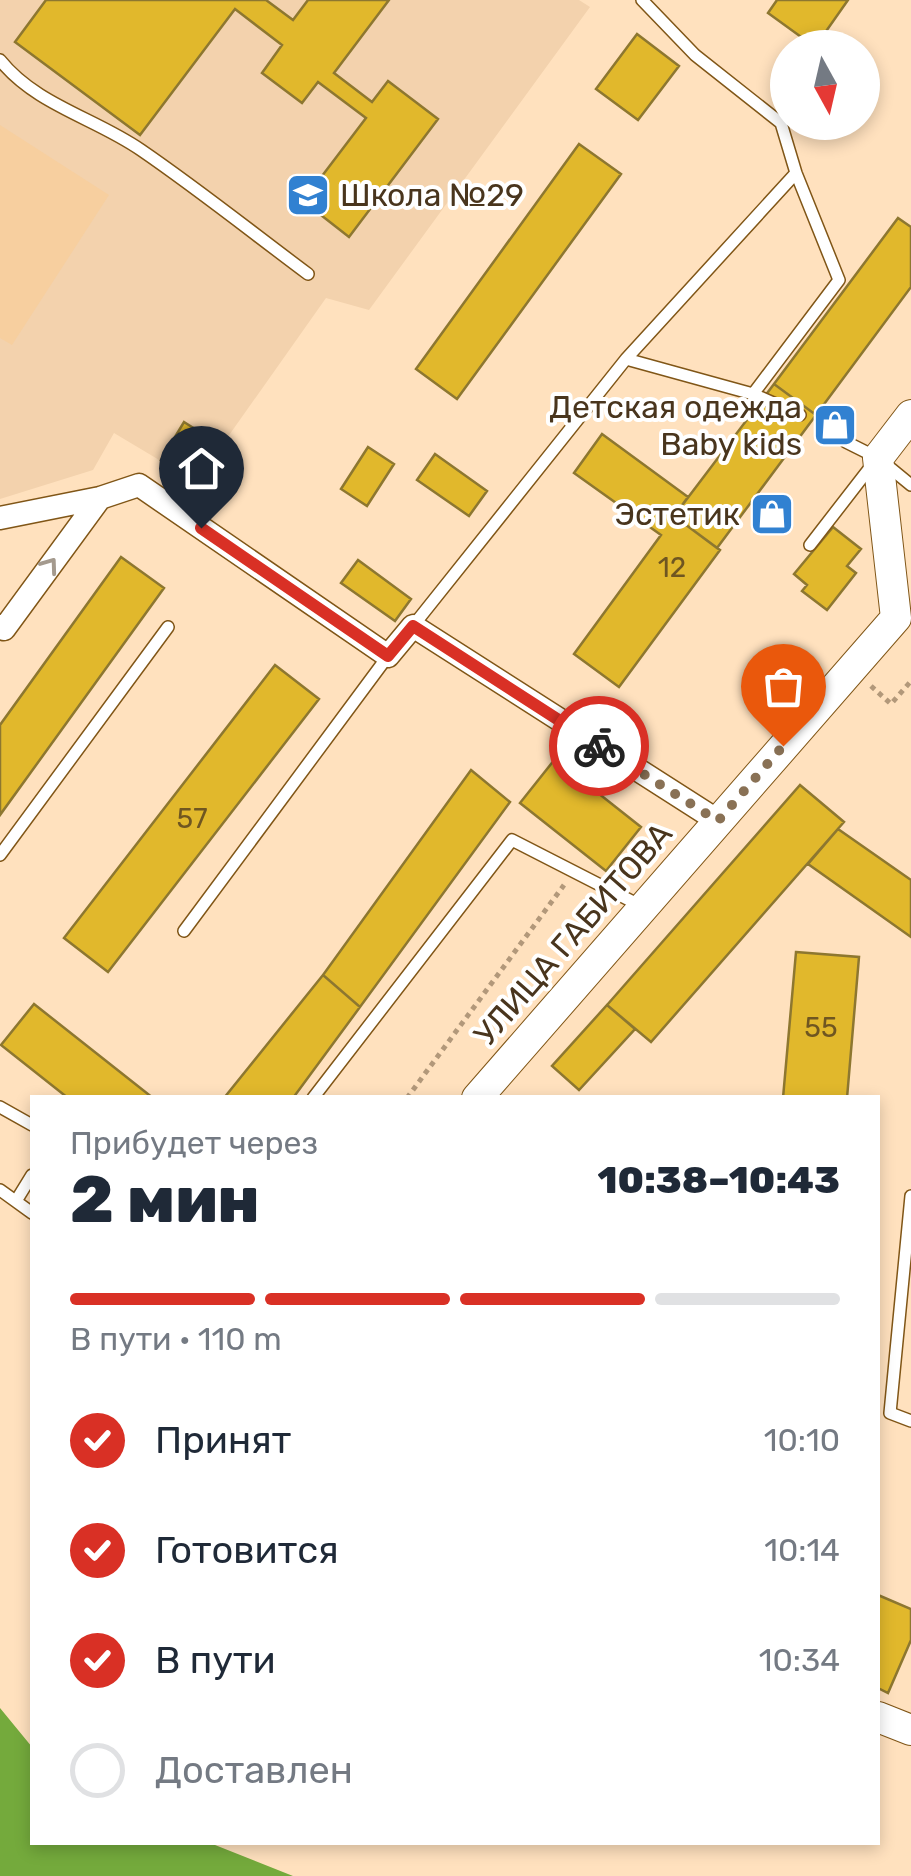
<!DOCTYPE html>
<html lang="ru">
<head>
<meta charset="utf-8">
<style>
	:root { --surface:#fff; --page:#f6f6f7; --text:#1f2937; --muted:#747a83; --line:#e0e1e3; --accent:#d93025 }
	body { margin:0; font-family:Rubik,sans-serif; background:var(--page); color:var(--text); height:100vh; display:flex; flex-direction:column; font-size:38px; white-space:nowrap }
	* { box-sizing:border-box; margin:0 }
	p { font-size:32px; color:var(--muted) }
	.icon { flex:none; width:55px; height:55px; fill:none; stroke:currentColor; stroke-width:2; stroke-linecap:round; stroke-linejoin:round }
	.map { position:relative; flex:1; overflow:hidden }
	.panel { position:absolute; left:30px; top:1095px; width:850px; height:750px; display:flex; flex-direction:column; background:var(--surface); border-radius:0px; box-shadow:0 5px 15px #0003 }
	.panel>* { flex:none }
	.needle { width:65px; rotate:172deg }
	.fabs { position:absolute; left:770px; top:30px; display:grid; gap:20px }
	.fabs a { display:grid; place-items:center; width:110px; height:110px; border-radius:50%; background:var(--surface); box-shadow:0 5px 15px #0003; font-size:50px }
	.pin { position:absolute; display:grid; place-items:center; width:85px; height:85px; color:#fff; margin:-102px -42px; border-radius:50% 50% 50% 0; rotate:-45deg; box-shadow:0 0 10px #0007 }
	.pin .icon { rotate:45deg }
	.courier { position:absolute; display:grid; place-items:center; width:100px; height:100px; margin:-50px; border:8px solid #d93025; border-radius:50%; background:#fff; color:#222; box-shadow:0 2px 12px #0007 }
	.overview em { font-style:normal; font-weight:800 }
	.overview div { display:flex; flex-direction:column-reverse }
	.overview { display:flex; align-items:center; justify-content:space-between; height:170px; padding:0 40px }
	h1 { font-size:65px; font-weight:800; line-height:75px }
	.bar { display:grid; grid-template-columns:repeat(4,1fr); gap:15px 10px; align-content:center; height:120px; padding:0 40px }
	.bar i { height:12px; border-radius:8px; background:var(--line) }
	.bar .selected { background:var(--accent) }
	.bar p { grid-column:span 4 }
	ol { padding:0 40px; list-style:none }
	li { display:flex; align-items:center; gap:30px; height:110px }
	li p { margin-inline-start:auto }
	li .icon { padding:10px; border-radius:50%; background:var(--accent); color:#fff; stroke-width:4 }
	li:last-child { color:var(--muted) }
	li i { width:55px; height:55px; border:5px solid var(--line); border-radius:50% }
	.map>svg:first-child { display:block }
	.built { fill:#f3d2ad }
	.green { fill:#f7cf9f }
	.water { fill:#74aa3c }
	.building { fill:#e1b82c; stroke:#8d7730; stroke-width:2.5 }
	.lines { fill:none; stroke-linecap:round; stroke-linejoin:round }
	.service-casing { stroke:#805617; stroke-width:14 }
	.minor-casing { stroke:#805617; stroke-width:25 }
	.tertiary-casing { stroke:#805617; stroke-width:32 }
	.path { stroke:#b2987a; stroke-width:5; stroke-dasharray:5 5; stroke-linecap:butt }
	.service { stroke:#fff; stroke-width:11 }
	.minor { stroke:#fff; stroke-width:22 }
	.tertiary { stroke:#fff; stroke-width:30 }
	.oneway { stroke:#a49a8e }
	.done { stroke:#897155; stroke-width:10; stroke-dasharray:0 18 }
	.route { stroke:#d93025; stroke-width:12 }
	.labels { text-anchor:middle; stroke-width:8; stroke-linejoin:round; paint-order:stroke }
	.number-label { font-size:28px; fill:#6f5621 }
	.poi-label { font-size:32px; fill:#49351d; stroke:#fff; text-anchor:end }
	.street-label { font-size:32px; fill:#49351d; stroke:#fff }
</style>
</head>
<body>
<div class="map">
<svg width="911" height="1876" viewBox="0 0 911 1876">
	<rect width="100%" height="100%" fill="#ffe1be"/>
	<!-- built -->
	<path class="built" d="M0 0H579L590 7 369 310 326 298 196 482 114 433 93 470 0 499Z"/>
	<!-- green -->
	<path class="green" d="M0 125 109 195 12 345 0 338Z"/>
	<!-- water -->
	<path class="water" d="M0 1708 32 1747V1842L210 1843 293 1876H0Z"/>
	<!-- building -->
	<path class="building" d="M46 0H266L293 20 308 0H389L334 73 372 102 388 81 438 119 349 237 303 201 366 118 318 82 302 103 262 73 282 45 235 9 140 135 15 42Z
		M777 0H848L815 47 768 13Z
		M637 34 679 66 638 120 596 89Z
		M579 144 621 174 457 399 416 369Z
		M898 218 911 227V287L816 415 774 384Z
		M774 384 816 415 717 548 674 516Z
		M184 422 220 445 196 482 161 460Z
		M602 434 688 497 674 516 720 550 619 687 574 654 661 535 574 473Z
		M368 447 394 464 367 506 341 489Z
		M435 454 487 491 469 516 417 480Z
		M833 527 861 549 847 566 856 573 827 610 802 591 807 585 794 574Z
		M121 557 164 588 0 815V725Z
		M358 560 411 599 395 621 341 583Z
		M275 665 319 699 108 972 64 938Z
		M555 759 641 827 606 871 520 803Z
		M471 770 510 802 360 1007 323 975Z
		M800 785 844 822 651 1042 607 1005Z
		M838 829 911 880V937L808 864Z
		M796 952 859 957 847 1098H783Z
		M323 975 360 1007 293 1098H224Z
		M34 1004 153 1098H68L1 1045Z
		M607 1005 635 1029 579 1090 552 1066Z
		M878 1595 911 1609V1640L888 1693 878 1688Z"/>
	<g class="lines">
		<!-- service casing -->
		<g class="service-casing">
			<path id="service" d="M642 0 695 55 781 123 796 173 839 280 753 394
				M0 60C36 105 95 118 141 150 198 189 253 233 308 274
				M626 359 753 394 800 415
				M846 442 878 458 911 485
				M810 545 872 465
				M413 626 626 359 796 173
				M0 855 168 627
				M184 931 388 656
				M313 1098 512 840 643 907
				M0 1107 32 1125
				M0 1190 32 1213
				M911 1196 890 1413 911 1421
				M16 1201 32 1175"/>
		</g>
		<!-- minor casing -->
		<g class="minor-casing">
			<path id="minor" d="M0 518 100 498 139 485 388 656 413 626 718 821
				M0 626 4 629 100 498"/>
		</g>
		<!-- tertiary casing -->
		<g class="tertiary-casing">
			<path id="tertiary" d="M477 1098 896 618 878 458 911 415
				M878 1717 911 1730"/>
		</g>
		<!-- path -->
		<path class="path" d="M871 686 891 704 911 681
			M407 1098 564 885"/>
		<!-- service -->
		<use href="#service" class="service"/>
		<!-- minor -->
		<use href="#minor" class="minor"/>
		<!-- tertiary -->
		<use href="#tertiary" class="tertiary"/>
	</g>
	<!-- one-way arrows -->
	<defs><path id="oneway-chevron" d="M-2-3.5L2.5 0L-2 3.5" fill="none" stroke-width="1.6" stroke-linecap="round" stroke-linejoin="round" transform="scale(2.5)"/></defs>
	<use class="oneway" href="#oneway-chevron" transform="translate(50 565) rotate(-54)"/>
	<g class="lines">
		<!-- done -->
		<path class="done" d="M599 746 718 821 783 746"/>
		<!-- route -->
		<path class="route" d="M201 528 388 656 413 626 599 746"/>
	</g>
	<!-- icons -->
	<defs>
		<g id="school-square" transform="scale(2.25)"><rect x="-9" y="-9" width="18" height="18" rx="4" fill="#3181d1" stroke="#fff"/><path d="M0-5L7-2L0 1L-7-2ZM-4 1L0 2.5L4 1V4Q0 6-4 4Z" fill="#fff"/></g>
		<g id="shop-square" transform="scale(2.25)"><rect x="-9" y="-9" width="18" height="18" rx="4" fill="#3181d1" stroke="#fff"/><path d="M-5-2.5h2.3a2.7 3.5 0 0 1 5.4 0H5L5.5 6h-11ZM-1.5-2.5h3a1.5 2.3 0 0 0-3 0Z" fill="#fff"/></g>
	</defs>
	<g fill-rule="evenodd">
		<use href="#school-square" x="308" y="195"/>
		<use href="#shop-square" x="835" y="425"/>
		<use href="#shop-square" x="772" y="514"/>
	</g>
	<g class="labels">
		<!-- number labels -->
		<g class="number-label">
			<text x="672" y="577">12</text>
			<text x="192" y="828">57</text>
			<text x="821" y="1037">55</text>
		</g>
		<!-- poi labels -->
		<g class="poi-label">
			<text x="340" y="206" text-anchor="start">Школа №29</text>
			<text x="802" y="418">Детская одежда<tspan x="802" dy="37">Baby kids</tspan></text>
			<text x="740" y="525">Эстетик</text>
		</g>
		<!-- street labels -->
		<g class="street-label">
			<text transform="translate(573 934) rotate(-49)" y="11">УЛИЦА ГАБИТОВА</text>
		</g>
	</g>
</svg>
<div class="fabs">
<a><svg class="needle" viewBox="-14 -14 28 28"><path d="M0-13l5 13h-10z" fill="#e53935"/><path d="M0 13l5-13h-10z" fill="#747a83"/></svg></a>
</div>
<div class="pin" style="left:783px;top:746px;background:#ea580c"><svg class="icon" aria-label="bag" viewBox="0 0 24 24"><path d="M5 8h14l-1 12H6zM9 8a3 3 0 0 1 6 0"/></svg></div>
<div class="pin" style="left:201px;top:528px;background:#1f2937"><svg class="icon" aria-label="home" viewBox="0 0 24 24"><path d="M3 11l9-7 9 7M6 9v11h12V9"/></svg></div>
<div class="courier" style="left:599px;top:746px"><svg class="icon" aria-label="bike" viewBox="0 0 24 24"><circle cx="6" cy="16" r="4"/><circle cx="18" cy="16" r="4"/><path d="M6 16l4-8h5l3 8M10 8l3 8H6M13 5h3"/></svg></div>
<section class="panel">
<div class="overview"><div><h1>2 мин</h1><p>Прибудет через</p></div><em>10:38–10:43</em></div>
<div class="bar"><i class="selected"></i><i class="selected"></i><i class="selected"></i><i></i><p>В пути · 110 m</p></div>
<ol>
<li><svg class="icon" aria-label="check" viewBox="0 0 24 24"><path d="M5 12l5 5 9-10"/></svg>Принят<p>10:10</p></li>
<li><svg class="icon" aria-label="check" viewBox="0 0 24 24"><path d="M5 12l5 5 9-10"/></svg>Готовится<p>10:14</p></li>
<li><svg class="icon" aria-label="check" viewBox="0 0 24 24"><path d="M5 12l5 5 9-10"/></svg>В пути<p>10:34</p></li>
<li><i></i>Доставлен</li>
</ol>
</section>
</div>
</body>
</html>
